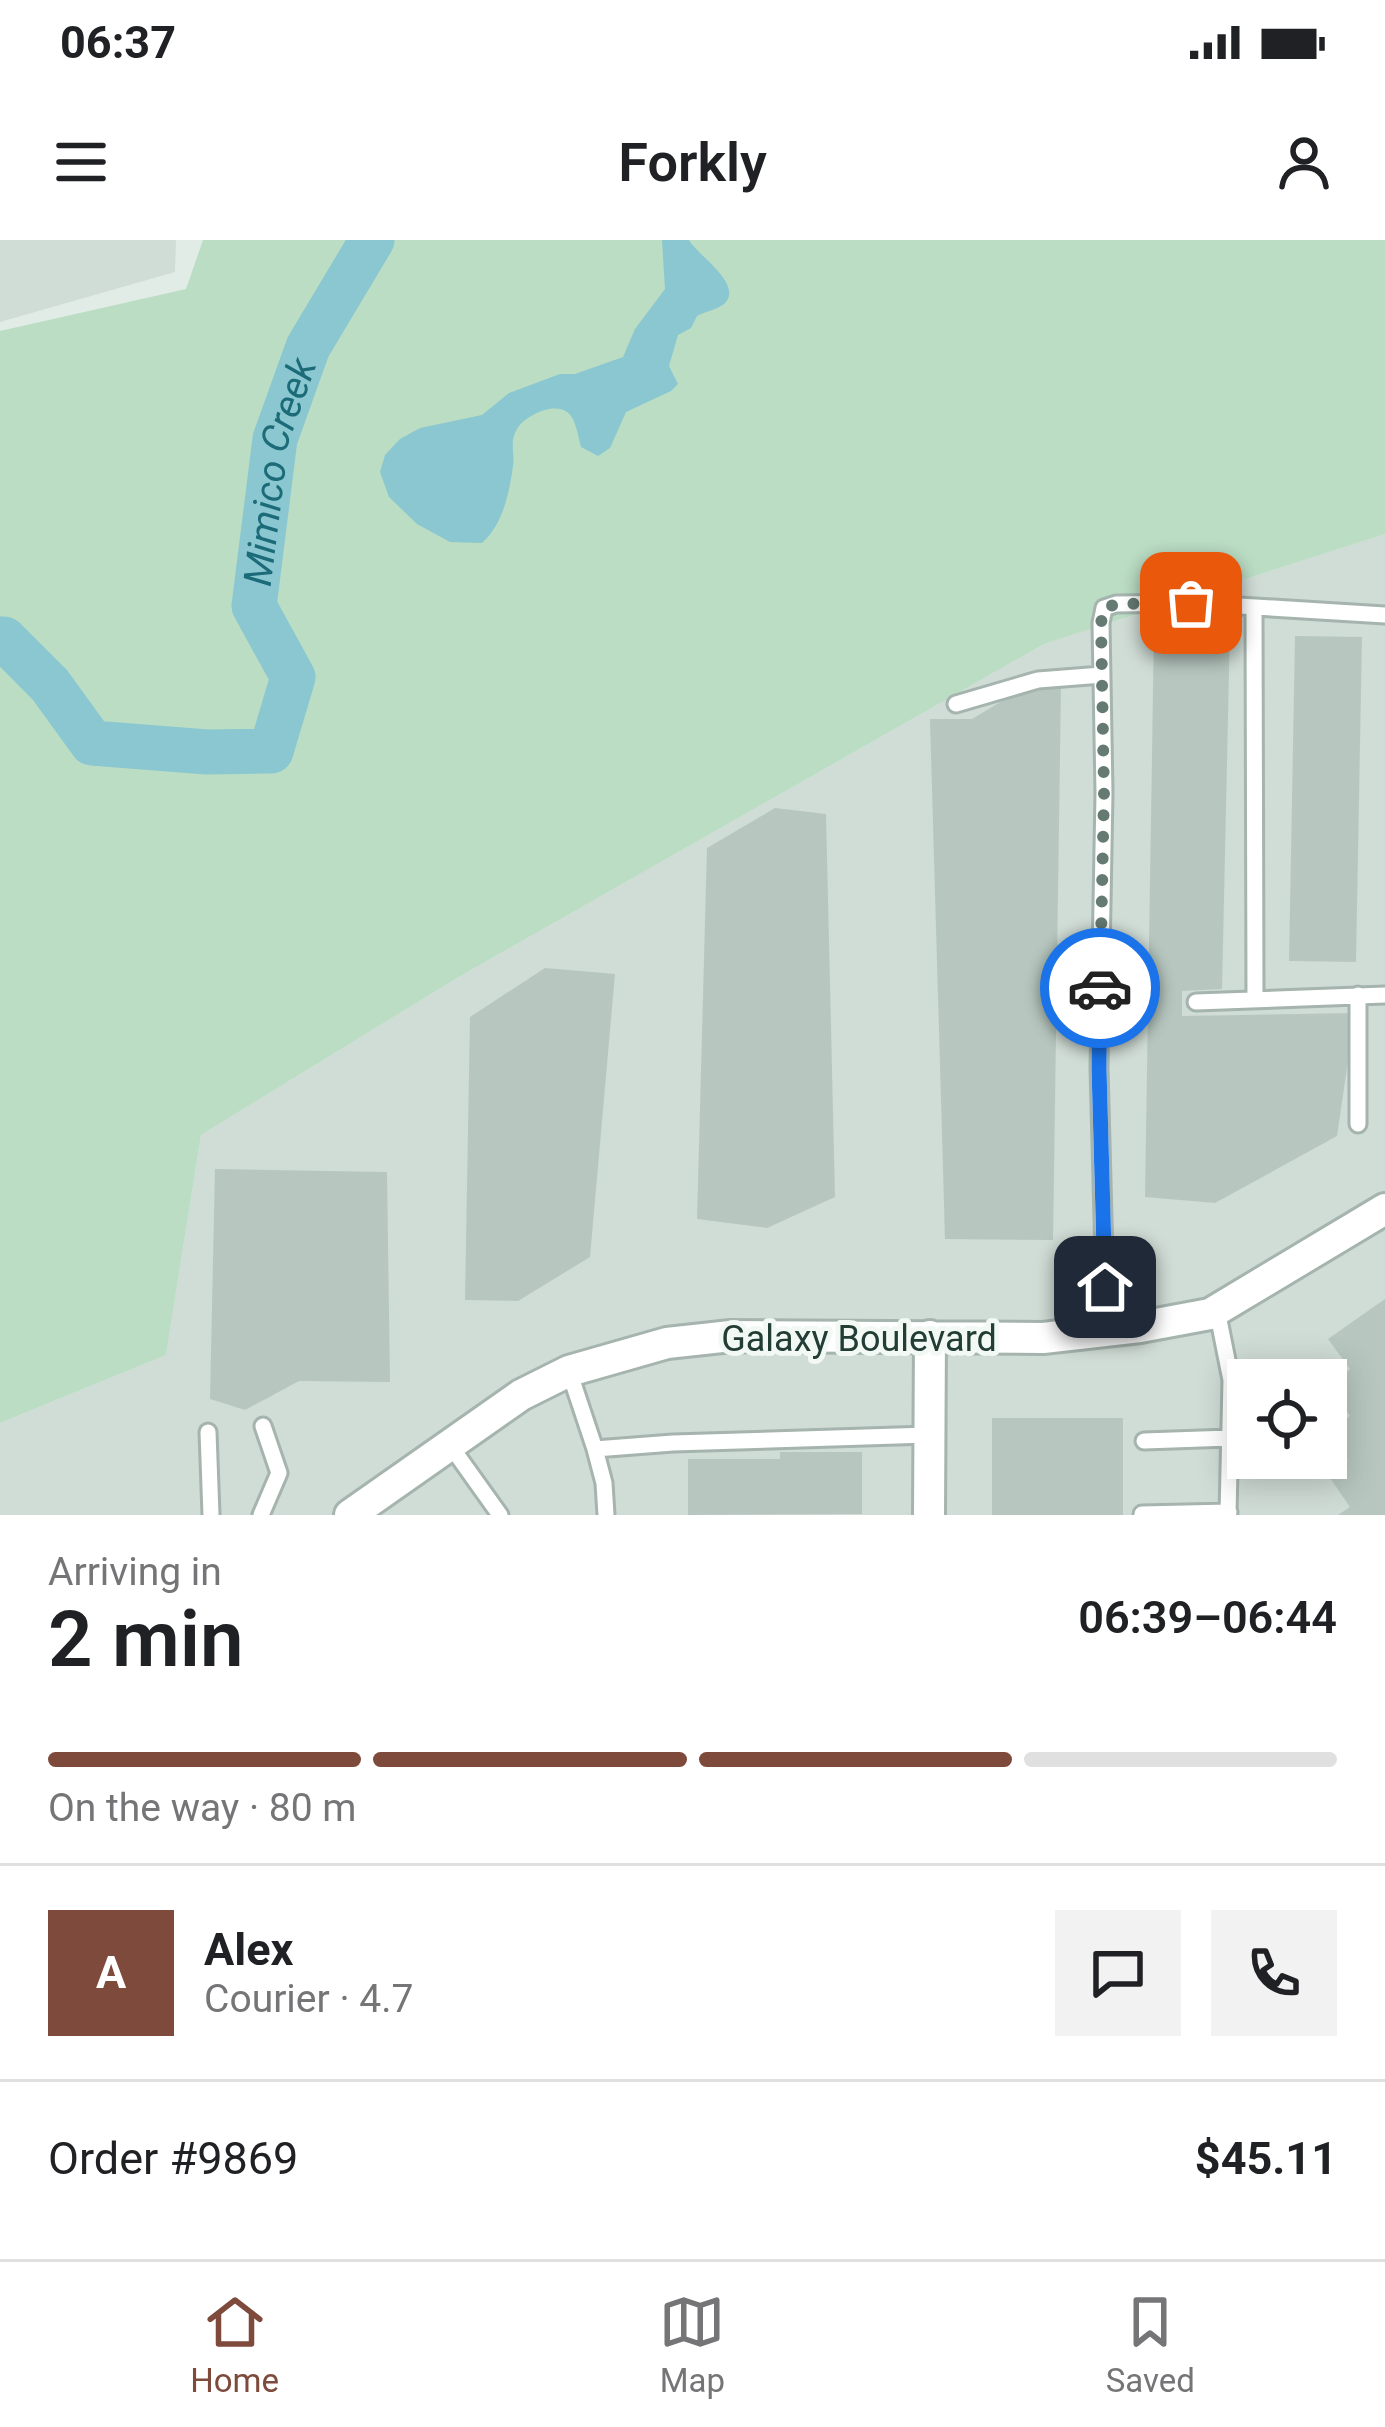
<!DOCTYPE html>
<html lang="en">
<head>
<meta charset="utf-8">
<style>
	:root { --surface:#fff; --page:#f2f2f2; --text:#202124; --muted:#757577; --line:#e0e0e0; --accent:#7e4a3c }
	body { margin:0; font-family:Roboto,sans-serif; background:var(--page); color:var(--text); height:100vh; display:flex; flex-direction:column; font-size:45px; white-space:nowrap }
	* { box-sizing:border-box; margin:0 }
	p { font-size:39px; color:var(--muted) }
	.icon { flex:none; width:66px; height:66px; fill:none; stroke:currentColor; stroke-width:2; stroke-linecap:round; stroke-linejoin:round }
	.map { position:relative; height:1275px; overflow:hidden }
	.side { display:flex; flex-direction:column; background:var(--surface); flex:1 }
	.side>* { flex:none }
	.buttons { position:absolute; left:1227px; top:1119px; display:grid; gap:24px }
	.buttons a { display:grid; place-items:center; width:120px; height:120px; border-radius:0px; background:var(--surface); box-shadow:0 6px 30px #0003; font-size:60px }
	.pin { position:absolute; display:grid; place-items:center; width:102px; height:102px; color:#fff; margin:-51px; border-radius:24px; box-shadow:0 6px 18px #0006 }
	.courier { position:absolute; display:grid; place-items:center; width:120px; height:120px; margin:-60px; border:9px solid #1a73e8; border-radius:50%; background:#fff; color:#222; box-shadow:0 3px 15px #0007 }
	.headline em { font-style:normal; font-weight:600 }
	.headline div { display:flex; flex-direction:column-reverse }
	.headline { display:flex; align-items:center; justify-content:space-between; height:204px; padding:0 48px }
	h1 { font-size:78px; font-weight:600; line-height:90px }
	.bar { display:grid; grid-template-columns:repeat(4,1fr); gap:18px 12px; align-content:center; height:144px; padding:0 48px }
	.bar i { height:15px; border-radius:9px; background:var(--line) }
	.bar .on { background:var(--accent) }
	.bar p { grid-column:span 4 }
	.line { display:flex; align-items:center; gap:30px; padding:0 48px; border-top:3px solid var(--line) }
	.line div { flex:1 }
	.round { display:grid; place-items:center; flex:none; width:126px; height:126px; border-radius:0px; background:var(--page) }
	.status { display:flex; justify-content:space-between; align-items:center; height:84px; padding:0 60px; background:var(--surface); direction:ltr }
	.status svg { height:33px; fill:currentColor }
	header { display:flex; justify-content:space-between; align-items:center; height:156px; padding:0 48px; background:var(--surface); font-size:54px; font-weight:600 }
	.dock { display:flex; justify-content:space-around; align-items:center; height:168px; border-top:3px solid var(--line); background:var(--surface); font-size:33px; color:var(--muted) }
	.dock a { display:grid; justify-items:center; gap:6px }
	.dock .on { color:var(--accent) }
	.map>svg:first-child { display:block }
	.built { fill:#d0dcd6; fill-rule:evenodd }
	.green { fill:#bbddc4 }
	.water { fill:#8ac7d1 }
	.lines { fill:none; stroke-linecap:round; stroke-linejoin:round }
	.river { stroke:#8ac7d1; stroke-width:45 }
	.building { fill:#b7c7c0 }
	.service-casing { stroke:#a5b4ae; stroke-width:21 }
	.minor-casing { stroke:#a5b4ae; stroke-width:36 }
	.service { stroke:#fff; stroke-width:15 }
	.minor { stroke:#fff; stroke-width:30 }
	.done { stroke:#657a73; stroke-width:12; stroke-dasharray:0 21.6 }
	.route { stroke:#1a73e8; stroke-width:15 }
	.labels { text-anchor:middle; stroke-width:10; stroke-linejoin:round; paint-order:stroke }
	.street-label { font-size:36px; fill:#223d35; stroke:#f2f9f5 }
	.water-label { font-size:39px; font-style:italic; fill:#1c6b79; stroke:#f2f9f5 }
</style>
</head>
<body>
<div class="status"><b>06:37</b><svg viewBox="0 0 49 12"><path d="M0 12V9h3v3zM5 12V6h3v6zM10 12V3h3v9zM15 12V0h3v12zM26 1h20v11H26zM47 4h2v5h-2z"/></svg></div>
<header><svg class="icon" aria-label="menu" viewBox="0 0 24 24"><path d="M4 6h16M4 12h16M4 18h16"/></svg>Forkly<svg class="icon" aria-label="person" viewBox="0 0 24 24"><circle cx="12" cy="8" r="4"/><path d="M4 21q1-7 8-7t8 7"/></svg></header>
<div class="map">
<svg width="1385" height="1275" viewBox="0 0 1385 1275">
	<rect width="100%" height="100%" fill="#e2ece7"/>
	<!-- built -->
	<path class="built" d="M0 0H176L175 32 0 82Z
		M1385 294V1275H0V1183L166 1115 201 895 457 738 1044 404ZM1248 1140H1326V1218H1248Z"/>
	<!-- green -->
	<path class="green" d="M203 0H1385V294L1044 404 457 738 201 895 166 1115 0 1183V91L186 49Z"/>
	<!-- water -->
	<path class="water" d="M662 0H689C697 15 745 45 724 64 718 69 704 72 697 76L691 88 678 95 669 126 678 144 671 151 626 172 610 208 598 216 581 207C578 196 576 178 567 172 553 162 525 176 517 189 509 202 515 213 513 226 509 254 503 284 482 303L450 302 417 284 389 257 380 232 385 215 400 199 420 188 482 175 509 153 560 134H575L623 117 635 89 665 49Z"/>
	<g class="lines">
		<!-- river -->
		<path class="river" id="s1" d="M0 399H4L50 445 92 503 207 512 271 511 293 437 254 366 275 199 308 107 372 0"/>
	</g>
	<!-- building -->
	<path class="building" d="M1230 386 1222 749 1182 751V776L1355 773 1337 896 1215 963 1145 957 1154 387Z
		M1295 396 1362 397 1356 722 1289 721Z
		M1061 446 1053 1000 945 999 930 479H972L1024 448Z
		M775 568 826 574 835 957 767 988 697 979 707 608Z
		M545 728 615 734 590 1017 518 1061 465 1060 470 777Z
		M215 929 387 932 390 1142 299 1141 245 1170 210 1159Z
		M1385 1059V1275H1338L1350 1267 1328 1235 1348 1221 1328 1192 1350 1176 1328 1144 1350 1129 1328 1099Z
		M992 1178H1123V1275H992Z
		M780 1212H862V1274L688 1275V1219H780Z"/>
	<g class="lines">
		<!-- service casing -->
		<g class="service-casing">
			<path id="service" d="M1254 369 1255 760
				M956 464 1038 440 1102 435
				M1196 762 1385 755
				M1358 884V755
				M1217 1070 1231 1140 1228 1275
				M1106 1091 1099 828 1104 553 1101 383 1104 368 1116 364 1191 363 1385 375
				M569 1131 595 1209 673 1203 929 1195
				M208 1192 211 1275
				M1144 1201 1230 1198
				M450 1205 500 1275
				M595 1209 604 1243 606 1275
				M1142 1274 1229 1272
				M261 1275 279 1233 263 1186"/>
		</g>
		<!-- minor casing -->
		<g class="minor-casing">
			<path id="minor" d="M350 1275 521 1155 569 1131 667 1103 731 1096 1043 1098 1140 1087 1210 1074 1385 969
				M929 1275 930 1096"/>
		</g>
		<!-- service -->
		<use href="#service" class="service"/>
		<!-- minor -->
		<use href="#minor" class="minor"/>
	</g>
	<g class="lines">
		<!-- done -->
		<path class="done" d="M1100 748 1104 553 1101 383 1104 368 1117 364 1191 363"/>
		<!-- route -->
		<path class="route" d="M1100 748 1099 828 1105 1047"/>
	</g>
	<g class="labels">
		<!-- street labels -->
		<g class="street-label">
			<text x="859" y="1111">Galaxy Boulevard</text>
		</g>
		<!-- water labels -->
		<g class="water-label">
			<text dy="14" stroke="none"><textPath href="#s1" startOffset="615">Mimico Creek</textPath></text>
		</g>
	</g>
</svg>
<div class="buttons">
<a><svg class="icon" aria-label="locate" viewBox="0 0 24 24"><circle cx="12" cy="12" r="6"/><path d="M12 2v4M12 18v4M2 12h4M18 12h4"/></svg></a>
</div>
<div class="pin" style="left:1191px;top:363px;background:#ea580c"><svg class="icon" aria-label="bag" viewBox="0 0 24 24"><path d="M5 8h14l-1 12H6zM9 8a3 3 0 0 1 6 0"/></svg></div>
<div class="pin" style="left:1105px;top:1047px;background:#1f2937"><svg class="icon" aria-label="home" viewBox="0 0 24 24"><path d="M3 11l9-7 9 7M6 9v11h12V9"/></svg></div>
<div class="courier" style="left:1100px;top:748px"><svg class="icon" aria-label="car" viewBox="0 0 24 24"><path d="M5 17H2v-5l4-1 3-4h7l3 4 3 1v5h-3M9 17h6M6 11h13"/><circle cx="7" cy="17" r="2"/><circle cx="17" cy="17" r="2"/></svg></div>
</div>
<section class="side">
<div class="headline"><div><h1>2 min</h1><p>Arriving in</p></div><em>06:39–06:44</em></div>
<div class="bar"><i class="on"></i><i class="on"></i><i class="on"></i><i></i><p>On the way · 80 m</p></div>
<div class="line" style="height:216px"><b class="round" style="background:var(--accent);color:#fff">A</b><div><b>Alex</b><p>Courier · 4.7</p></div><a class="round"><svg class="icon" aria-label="chat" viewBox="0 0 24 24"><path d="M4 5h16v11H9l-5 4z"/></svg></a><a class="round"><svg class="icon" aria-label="phone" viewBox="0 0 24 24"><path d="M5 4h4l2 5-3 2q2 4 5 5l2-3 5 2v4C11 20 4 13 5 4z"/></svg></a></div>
<div class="line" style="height:156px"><div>Order #9869</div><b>$45.11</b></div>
</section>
<nav class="dock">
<a class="on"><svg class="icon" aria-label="home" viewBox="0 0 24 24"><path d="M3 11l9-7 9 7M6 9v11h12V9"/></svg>Home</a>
<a><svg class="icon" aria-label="map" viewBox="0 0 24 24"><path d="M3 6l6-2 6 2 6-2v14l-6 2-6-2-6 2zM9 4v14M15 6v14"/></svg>Map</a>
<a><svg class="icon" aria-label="saved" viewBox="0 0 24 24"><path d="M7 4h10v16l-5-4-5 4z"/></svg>Saved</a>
</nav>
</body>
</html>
